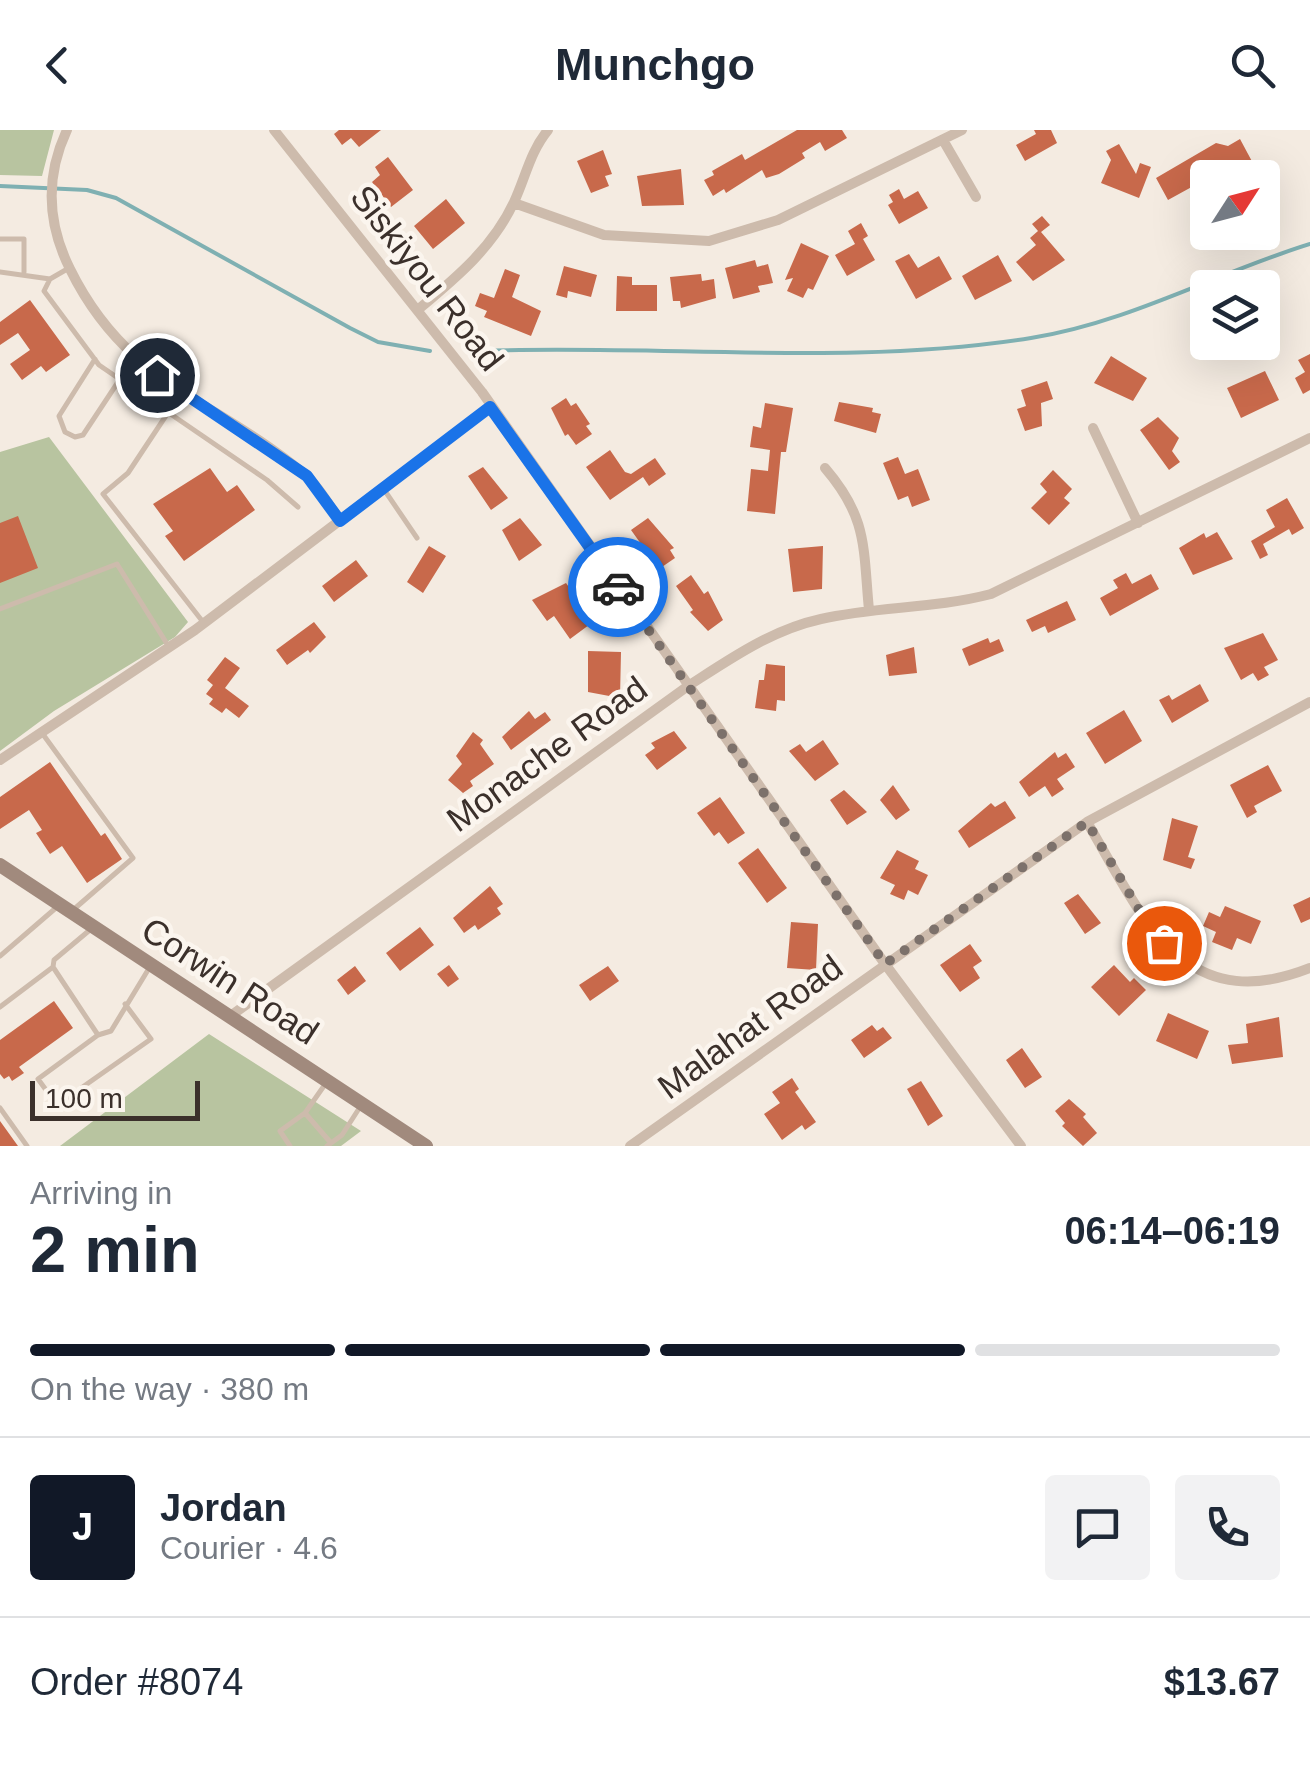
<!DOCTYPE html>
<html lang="en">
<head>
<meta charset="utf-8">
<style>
	:root { --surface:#fff; --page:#f2f2f3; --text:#1f2937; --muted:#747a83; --line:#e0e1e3; --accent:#111827 }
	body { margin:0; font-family:Helvetica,sans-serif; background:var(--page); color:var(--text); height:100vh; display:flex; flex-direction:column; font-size:38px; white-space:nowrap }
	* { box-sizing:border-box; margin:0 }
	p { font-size:32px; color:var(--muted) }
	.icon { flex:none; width:55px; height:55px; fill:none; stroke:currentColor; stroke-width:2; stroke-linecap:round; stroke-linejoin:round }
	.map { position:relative; height:1016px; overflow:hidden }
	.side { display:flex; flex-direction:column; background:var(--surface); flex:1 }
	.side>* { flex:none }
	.needle { width:65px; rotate:54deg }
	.controls { position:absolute; left:1190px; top:30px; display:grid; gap:20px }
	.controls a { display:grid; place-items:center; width:90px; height:90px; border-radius:10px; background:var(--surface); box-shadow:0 10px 40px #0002; font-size:50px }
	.scale { position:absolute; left:30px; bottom:25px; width:170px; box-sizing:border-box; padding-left:10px; border:5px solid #3b302b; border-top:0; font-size:28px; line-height:35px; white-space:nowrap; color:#3b302b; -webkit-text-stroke:8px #fbf5ee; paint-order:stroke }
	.pin { position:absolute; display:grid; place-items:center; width:85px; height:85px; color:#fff; margin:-42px; border:5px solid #fff; border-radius:50%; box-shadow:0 2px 10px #0007 }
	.courier { position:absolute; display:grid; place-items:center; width:100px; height:100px; margin:-50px; border:8px solid #1a73e8; border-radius:50%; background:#fff; color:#222; box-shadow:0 2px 12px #0007 }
	.overview em { font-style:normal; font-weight:600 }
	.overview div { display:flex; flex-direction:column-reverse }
	.overview { display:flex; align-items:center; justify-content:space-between; height:170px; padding:0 30px }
	h1 { font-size:65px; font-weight:600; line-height:75px }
	.bar { display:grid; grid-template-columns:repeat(4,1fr); gap:15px 10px; align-content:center; height:120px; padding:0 30px }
	.bar i { height:12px; border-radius:8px; background:var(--line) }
	.bar .active { background:var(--accent) }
	.bar p { grid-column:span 4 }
	.line { display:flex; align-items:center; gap:25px; padding:0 30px; border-top:2px solid var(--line) }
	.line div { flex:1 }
	.round { display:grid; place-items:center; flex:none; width:105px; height:105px; border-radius:10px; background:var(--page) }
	header { display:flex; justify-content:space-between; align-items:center; height:130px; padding:0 30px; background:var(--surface); font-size:45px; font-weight:600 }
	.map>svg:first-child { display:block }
	.green { fill:#b8c4a0 }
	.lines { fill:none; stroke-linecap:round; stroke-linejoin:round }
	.stream { stroke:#7fb0b2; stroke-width:4 }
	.building { fill:#c8694b }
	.lane { stroke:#cdbbac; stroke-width:5 }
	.street { stroke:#cdbbac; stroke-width:10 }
	.secondary { stroke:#a18a7d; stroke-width:14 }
	.done { stroke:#7c716b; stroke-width:10; stroke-dasharray:0 18 }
	.route { stroke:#1a73e8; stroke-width:12 }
	.labels { text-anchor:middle; stroke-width:9; stroke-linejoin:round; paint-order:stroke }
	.street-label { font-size:35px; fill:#3b302b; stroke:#fbf5ee }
</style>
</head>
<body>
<header><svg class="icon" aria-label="back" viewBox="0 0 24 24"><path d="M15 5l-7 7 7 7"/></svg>Munchgo<svg class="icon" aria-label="search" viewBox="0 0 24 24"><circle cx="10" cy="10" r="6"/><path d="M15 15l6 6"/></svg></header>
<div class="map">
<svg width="1310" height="1016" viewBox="0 0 1310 1016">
	<rect width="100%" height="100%" fill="#f4ebe1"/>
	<!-- green -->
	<path class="green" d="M0 0H54L42 46 0 45Z
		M49 307 188 492 175 507 54 581 0 621V322Z
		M209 904 361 1001 341 1016H60Z"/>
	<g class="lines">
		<!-- stream -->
		<path class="stream" d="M0 56 87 60 116 68 350 198 378 212 430 221
			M479 221C663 214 849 237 1031 208 1130 192 1216 143 1310 114"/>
	</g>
	<!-- building -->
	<path class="building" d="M339 0H381L359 17 351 8 342 15 334 4Z
		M797 0H842L847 8 825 21 820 12 802 23 805 28 779 44 766 48 762 40 726 63 724 59 713 66 704 50 714 45 712 41 742 24 745 30Z
		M1034 0H1051L1057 13 1025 31 1016 15 1036 4Z
		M1240 9 1255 37 1235 48H1208L1168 70 1156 48 1216 13 1228 16Z
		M1119 14 1136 44 1140 33 1151 37 1139 68 1101 53 1111 30 1106 21Z
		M603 20 612 44 605 46 609 56 591 63 577 31Z
		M388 27 413 60 391 77 372 52 380 45 375 37Z
		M681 39 684 75 642 76 637 46Z
		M899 59 904 69 918 61 928 78 899 94 888 75 893 72 889 65Z
		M446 69 465 93 433 119 414 96Z
		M1042 86 1050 95 1041 102 1065 130 1033 151 1016 132 1036 115 1030 108 1038 101 1032 94Z
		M861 93 868 106 863 109 875 130 847 146 835 125 855 114 848 101Z
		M801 113 829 126 813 160 808 158 803 168 787 161 793 148 785 150Z
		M909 124 918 138 939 126 952 149 916 169 895 131Z
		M998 125 1012 151 975 170 962 146Z
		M755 130 757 137 768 134 773 153 758 156 760 162 733 169 725 138Z
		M564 136 597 145 591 167 568 161 567 168 556 165Z
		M505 139 520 145 512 167 541 181 531 206 484 187 487 181 475 176 480 163 494 168Z
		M701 144 702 151 714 149 716 168 681 178 680 171H673L670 147Z
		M617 146 632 147V155H657V181H616Z
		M30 170 70 225 46 242 41 236 22 250 10 234 30 220 18 203 0 215V192Z
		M1310 224V260L1303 264 1295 248 1305 242 1298 230Z
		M1111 226 1147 248 1133 271 1094 253Z
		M1265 241 1279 270 1241 288 1227 258Z
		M1047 251 1053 269 1041 273 1042 296 1025 301 1017 279 1026 276 1021 260Z
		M566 268 571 276 576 273 590 294 586 296 592 304 576 315 568 304 565 306 551 278Z
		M839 272 873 278 872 282 881 284 876 303 834 291Z
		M765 273 793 278 786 322H781L775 384 747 381 751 339 768 341 770 320 750 317 753 296 761 298Z
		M1158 287 1179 308 1172 321 1180 332 1169 340 1140 300Z
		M610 320 625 342 631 344 655 328 666 344 649 356 643 347 610 370 586 337Z
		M898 327 905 344 918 339 930 370 912 377 908 366 898 370 883 333Z
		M483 337 508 368 491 380 468 346Z
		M210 338 227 362 237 355 255 380 184 431 165 406 173 401 153 374Z
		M1053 340 1072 359 1064 368 1070 373 1049 395 1031 378 1047 362 1040 354Z
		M1287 368 1304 398 1292 405 1289 399 1263 414 1268 425 1260 429 1251 411 1275 397 1266 380Z
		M18 386 38 438 0 453V393Z
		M520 388 542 415 519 431 502 400Z
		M648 388 674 418 670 420 675 428 659 439 631 400Z
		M1217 402 1233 429 1193 445 1179 418 1204 403 1206 408Z
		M429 416 446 426 423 463 407 452Z
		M823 416 822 459 793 462 788 419Z
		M356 430 368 446 334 472 322 456Z
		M1126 443 1132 454 1151 444 1159 459 1110 486 1100 468 1118 458 1113 450Z
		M691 445 704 464 708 461 723 490 708 501 690 482 693 480 676 456Z
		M566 453 593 492 570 509 554 486 547 491 532 470Z
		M1067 471 1076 490 1048 503 1045 496 1032 502 1026 490Z
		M314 492 326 507 310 523 308 520 287 535 276 520Z
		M1263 503 1278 530 1264 537 1269 545 1258 551 1253 543 1241 550 1224 518Z
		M988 508 990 513 999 509 1004 521 969 536 962 519Z
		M914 517 917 543 889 546 886 525Z
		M588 521 621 522 620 568 588 562Z
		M225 527 240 538 225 558 249 576 239 588 226 578 222 583 209 574 213 569 206 564 213 555 207 550Z
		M766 534 785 536V571L777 570 776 581 755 578 759 550H764Z
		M1200 554 1209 571 1172 593 1159 570 1169 565 1172 570Z
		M1124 580 1142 611 1105 634 1086 603Z
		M529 581 535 589 545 582 551 590 511 620 502 607Z
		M674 601 687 618 657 640 645 625 655 618 651 613Z
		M473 602 483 610 480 614 494 634 470 651 473 656 463 663 448 650 462 634 456 626Z
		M823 610 839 634 815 651 789 621 800 614 806 622Z
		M1055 622 1058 628 1066 623 1075 637 1057 649 1064 659 1052 667 1045 656 1029 667 1019 652Z
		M50 632 101 706 105 703 122 729 87 753 62 716 50 724 36 703 42 700 29 680 0 699V667Z
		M1268 635 1282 661 1254 676 1257 682 1247 688 1230 655Z
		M893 655 910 680 896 690 880 670Z
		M844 660 867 682 847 695 830 670Z
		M720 667 745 703 728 714 719 702 714 706 697 683Z
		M1005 671 1016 688 969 718 958 701 991 673 995 677Z
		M1172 688 1198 696 1188 727 1195 729 1191 739 1163 730Z
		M758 718 787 758 767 773 738 733Z
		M897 720 919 731 915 739 928 745 918 765 908 760 904 770 890 764 895 755 880 748Z
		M490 756 503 774 497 778 501 784 478 800 475 795 464 803 453 788Z
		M1078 764 1101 793 1085 804 1064 773Z
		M1310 767V789L1301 793 1293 775Z
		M1225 776 1261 791 1251 814 1237 808 1232 820 1212 812 1216 802 1203 796 1209 782 1220 787Z
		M791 792 818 794 816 840 787 838Z
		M420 797 434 815 400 841 386 823Z
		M970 814 982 831 973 837 980 848 960 862 940 835Z
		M449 835 459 849 448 857 437 844Z
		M1114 835 1130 852 1134 848 1146 860 1119 886 1091 857Z
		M355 836 366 851 348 865 337 850Z
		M608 836 619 851 590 871 579 855Z
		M54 871 73 898 19 937 24 943 12 951 9 946 4 949 0 944V910Z
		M1168 883 1209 901 1197 929 1156 911Z
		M1279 887 1283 927 1232 934 1228 915 1248 913 1246 894Z
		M872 895 877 901 883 897 892 908 864 928 851 910Z
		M1022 918 1042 947 1025 958 1006 930Z
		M792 948 799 959 795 962 816 992 805 1000 802 995 782 1010 764 984 780 973 772 962Z
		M921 951 943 986 928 996 907 959Z
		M1069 969 1086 984 1083 987 1097 1003 1083 1016 1062 996 1065 993 1055 981Z
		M0 991 18 1016H0Z"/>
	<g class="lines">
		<!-- lane -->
		<path class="lane" d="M0 109H24V142
			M69 138 50 149 44 161 99 235 267 350 298 377
			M0 142 50 149
			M95 229 59 286 65 302 75 307 83 305 120 249
			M181 263 128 343 103 364 203 492
			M383 358 417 408
			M0 479 117 434 169 517
			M42 603 133 728 73 780
			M91 799 54 830 53 837 98 905 111 901 151 835
			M0 826 57 777
			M0 877 53 837
			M98 905 38 949 57 975 151 909 125 874
			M0 978 27 1016
			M305 983 331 1013
			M290 1016 280 1001 305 983 326 953
			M327 1016 342 1005 360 977"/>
		<!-- street -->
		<path class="street" d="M67 0C45 47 47 93 70 139 127 255 213 268 303 343 318 355 329 375 340 391
			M274 0 482 262 885 834 1021 1016
			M943 10 976 67
			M514 73 604 105 709 111 778 90 962 0
			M420 178C457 147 493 117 514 72 526 46 530 22 548 0
			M1093 298 1138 393
			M825 338C868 388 863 417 869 480
			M0 630 195 500 490 277
			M1087 692C1142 785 1181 889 1310 838
			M229 887 688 556C730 529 771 500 821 489 877 476 934 479 991 464L1310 308
			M630 1016 1087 692 1310 572"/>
		<!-- secondary -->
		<path class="secondary" d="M0 735 426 1016"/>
	</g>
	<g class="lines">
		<!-- done -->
		<path class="done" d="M618 457 885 834 1087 692 1148 795 1164 813"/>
		<!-- route -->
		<path class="route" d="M157 245 307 346 340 391 490 277 618 457"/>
	</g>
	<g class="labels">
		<!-- street labels -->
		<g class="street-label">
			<text transform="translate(427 148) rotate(52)" y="12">Siskiyou Road</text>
			<text transform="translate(547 624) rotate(-36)" y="12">Monache Road</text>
			<text transform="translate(230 851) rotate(33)" y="12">Corwin Road</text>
			<text transform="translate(750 897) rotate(-36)" y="12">Malahat Road</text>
		</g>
	</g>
</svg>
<div class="controls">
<a><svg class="needle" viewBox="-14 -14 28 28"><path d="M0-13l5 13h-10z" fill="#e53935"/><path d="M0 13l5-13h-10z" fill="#747a83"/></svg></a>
<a><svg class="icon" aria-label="layers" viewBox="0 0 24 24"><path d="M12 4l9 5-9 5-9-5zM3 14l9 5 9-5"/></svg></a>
</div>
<div class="scale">100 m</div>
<div class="pin" style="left:1164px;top:813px;background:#ea580c"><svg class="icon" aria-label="bag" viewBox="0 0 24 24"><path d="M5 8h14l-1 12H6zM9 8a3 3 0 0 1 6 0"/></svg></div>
<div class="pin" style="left:157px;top:245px;background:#1f2937"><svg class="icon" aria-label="home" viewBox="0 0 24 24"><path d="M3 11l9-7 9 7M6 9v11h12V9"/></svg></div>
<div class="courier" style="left:618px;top:457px"><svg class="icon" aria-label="car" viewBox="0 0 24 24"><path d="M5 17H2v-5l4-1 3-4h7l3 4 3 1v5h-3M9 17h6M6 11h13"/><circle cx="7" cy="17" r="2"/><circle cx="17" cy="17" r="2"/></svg></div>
</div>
<section class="side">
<div class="overview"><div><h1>2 min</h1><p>Arriving in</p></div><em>06:14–06:19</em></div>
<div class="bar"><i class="active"></i><i class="active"></i><i class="active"></i><i></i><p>On the way · 380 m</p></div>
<div class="line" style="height:180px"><b class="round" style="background:var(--accent);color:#fff">J</b><div><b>Jordan</b><p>Courier · 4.6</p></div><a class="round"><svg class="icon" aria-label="chat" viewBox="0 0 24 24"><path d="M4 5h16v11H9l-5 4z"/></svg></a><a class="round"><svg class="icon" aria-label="phone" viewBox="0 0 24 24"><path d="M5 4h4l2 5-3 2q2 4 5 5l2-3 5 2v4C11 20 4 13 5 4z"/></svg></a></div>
<div class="line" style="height:130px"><div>Order #8074</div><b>$13.67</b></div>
</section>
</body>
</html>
